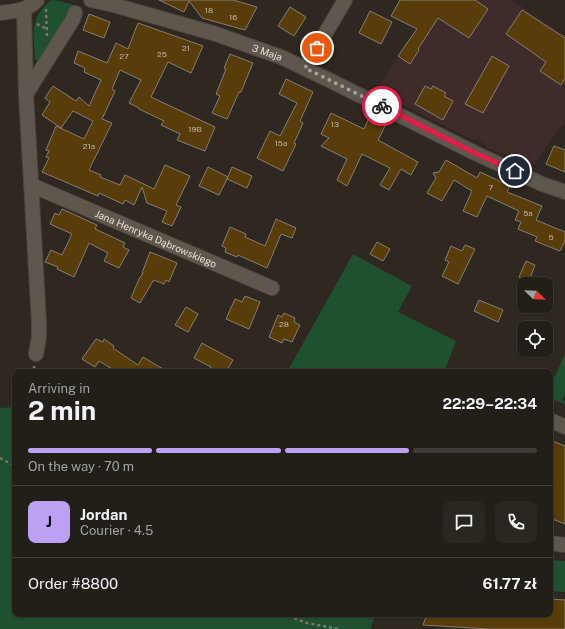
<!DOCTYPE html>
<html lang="en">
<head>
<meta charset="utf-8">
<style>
	:root { --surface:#221e18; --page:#2a2721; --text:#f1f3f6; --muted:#a2a2a2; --line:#3f3c37; --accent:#bca0f2 }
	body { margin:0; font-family:"Public Sans",sans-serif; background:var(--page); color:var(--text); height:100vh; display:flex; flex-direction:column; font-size:15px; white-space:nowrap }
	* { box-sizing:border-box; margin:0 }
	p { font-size:13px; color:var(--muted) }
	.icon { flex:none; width:22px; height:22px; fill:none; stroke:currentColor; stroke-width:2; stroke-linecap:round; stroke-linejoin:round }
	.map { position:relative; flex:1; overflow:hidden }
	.drawer { position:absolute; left:12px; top:369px; width:541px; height:248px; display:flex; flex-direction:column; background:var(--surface); border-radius:8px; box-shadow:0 1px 3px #0004,0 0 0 1px var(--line) }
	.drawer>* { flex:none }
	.needle { width:26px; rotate:113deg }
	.tools { position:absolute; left:517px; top:277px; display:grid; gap:8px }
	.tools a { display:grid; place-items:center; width:36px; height:36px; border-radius:8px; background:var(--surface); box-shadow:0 1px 3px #0004,0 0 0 1px var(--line); font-size:20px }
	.pin { position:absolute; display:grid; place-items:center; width:34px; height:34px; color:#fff; margin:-17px; border:2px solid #fff; border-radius:50%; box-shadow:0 1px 4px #0007 }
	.courier { position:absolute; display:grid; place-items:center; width:40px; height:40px; margin:-20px; border:3px solid #e11d48; border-radius:50%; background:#fff; color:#222; box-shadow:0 1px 5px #0007 }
	.head em { font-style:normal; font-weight:700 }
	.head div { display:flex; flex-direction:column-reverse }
	.head { display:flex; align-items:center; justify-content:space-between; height:68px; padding:0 16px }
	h1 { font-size:26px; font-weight:700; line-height:30px }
	.bar { display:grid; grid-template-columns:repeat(4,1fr); gap:6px 4px; align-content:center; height:48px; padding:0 16px }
	.bar i { height:5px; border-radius:3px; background:var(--line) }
	.bar .current { background:var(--accent) }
	.bar p { grid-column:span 4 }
	.line { display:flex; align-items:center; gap:10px; padding:0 16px; border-top:1px solid var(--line) }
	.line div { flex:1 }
	.round { display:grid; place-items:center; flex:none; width:42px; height:42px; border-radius:8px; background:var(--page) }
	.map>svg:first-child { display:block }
	.industrial { fill:#3f2b2a }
	.green { fill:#1f5030 }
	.building { fill:#583c0a; stroke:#857e74 }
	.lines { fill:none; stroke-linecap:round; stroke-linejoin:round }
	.minor-casing { stroke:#4b463f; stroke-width:16 }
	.path { stroke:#7a756e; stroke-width:2.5; stroke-dasharray:3 3; stroke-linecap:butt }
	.minor { stroke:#5e574d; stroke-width:14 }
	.done { stroke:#a39e98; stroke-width:4; stroke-dasharray:0 7.2 }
	.route { stroke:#e11d48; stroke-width:5 }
	.labels { text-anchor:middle; stroke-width:4; stroke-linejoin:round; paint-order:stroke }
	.number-label { font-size:8px; fill:#c0b6a4 }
	.street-label { font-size:10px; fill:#e2ded8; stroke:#14110e }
</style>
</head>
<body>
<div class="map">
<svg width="565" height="629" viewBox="0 0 565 629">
	<rect width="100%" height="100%" fill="#2e2820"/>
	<!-- industrial -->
	<path class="industrial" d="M435 0H512L565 36V122L531 167 486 147V145L475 139 472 140 376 91Z"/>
	<!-- green -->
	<path class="green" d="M54 0 83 7 70 9V13L40 62 36 61 35 59C34 41 30 24 42 9 46 5 48 1 54 0Z
		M353 254 412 286 398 312 456 341 444 372H287Z
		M565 353V393L562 400 565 402V404L552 399 550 403V388Z
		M15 407V614H376L370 629H0V408Z
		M550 560 565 561V592L550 591Z"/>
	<!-- building -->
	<path class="building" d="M159 0H233L257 7 245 30 202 18 189 1 184 12Z
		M400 0H475L488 9 469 38 438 18 418 49 419 50 410 64 398 56 417 29 391 16Z
		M290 7 306 17 294 36 278 26Z
		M522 10 565 38V78L561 85 540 71 546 62 506 34Z
		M370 11 392 22 381 44 359 33Z
		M89 14 110 22 104 38 83 30Z
		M138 23 203 46 191 73 168 62 151 97 215 127 205 151 177 140 180 134 161 125 164 121 139 109V108L129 103 141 80 120 70 112 89 115 91 102 119 112 123 89 170 101 175 100 177 120 185 125 175 154 189 165 165 190 176 176 205 181 207 172 226 162 222 167 211 147 203 142 187 134 205 125 200 123 204 99 193 98 196 42 172 49 158 46 157 49 151 46 150 56 126 84 139 93 121 73 111 61 128 42 115 50 102 45 98 53 86 76 101 79 97 89 106 101 80 84 72 85 68 74 63 78 51 107 63 116 43 128 49Z
		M230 54 253 63 241 92H239L227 119 212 113 220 96 216 94 226 69 224 68Z
		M492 56 509 66 483 113 465 104Z
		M286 79 313 92 300 121 303 123 294 143 296 144 283 171 257 158 270 131 280 136 297 103 279 94Z
		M425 86 431 89 433 86 446 93 444 96 453 101 443 120 415 104Z
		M331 113 364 129 370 116 386 124 378 140 418 162 411 175 401 169 389 190 380 185 390 168 362 154 347 186 337 180 347 159 321 146 329 138 321 134Z
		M554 146 565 150V172L546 164Z
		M446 160 477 178 480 172 510 186 507 192 542 206 536 220 565 232V241L560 251 535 241 537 237 518 229 521 222 515 220 519 211 487 196 477 217 463 211 472 191 454 180 442 201 427 193 436 178 433 173 439 172Z
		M208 167 228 177 219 195 199 186Z
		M232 167 252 176 247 188 227 179Z
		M62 209 97 225 95 229 125 243 123 247 129 250 119 268 104 261 108 253 89 243 74 277 57 269 58 267 45 262 51 250 62 255 72 234 50 224 55 213 59 215Z
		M276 219 296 228 292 238 281 234 267 268 238 255 237 257 225 252 226 248 222 246 230 227 246 234 245 237 265 246Z
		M377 242 390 249 383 261 370 254Z
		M465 245 475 249 458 284 442 276 449 262 445 260 451 246 462 251Z
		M150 252 177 263 169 282 166 280 164 284 154 280V281H153L140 303 131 298 139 279 143 273H142Z
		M526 261 535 265 529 281 519 277Z
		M245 296 260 302 249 329 226 319 235 299 242 302Z
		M479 300 503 310 498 322 474 311Z
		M186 307 198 314 188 332 175 325Z
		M284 313 295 318 294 322 300 325 292 342 284 339 282 343 269 337 278 315 282 317Z
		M96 339 103 342 104 339 114 346 113 348 138 365 143 357 168 372H117L99 361 95 367 82 359Z
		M202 343 233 360 226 372H208L211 367 194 358Z
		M550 440 565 446V524L550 518Z
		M550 599 565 600V629H489L423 625 427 614H550Z"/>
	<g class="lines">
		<!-- minor casing -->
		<g class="minor-casing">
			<g id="minor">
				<path id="s1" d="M91 0 114 5 216 34 281 57 331 81 475 153 542 184 565 192"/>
				<path d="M24 9 26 94 39 323V337L36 354"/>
				<path d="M0 13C13 11 28 11 37 0"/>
				<path d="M305 68 345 0"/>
				<path d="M26 94 73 19 75 13"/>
				<path id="s2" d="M31 185 272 288"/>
				<path d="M550 420 565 427"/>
				<path d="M550 543 565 545"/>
			</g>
		</g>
		<!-- path -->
		<path class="path" d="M46 9 47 36
			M37 24 47 29
			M34 366V372
			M0 458 15 466
			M283 614 307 623 339 629"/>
		<!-- minor -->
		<use href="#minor" class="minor"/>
	</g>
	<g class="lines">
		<!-- done -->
		<path class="done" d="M317 48 305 68 382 106"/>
		<!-- route -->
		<path class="route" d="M382 106 475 153 515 171"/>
	</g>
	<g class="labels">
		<!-- number labels -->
		<g class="number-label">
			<text x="209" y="13">18</text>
			<text x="233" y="20">16</text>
			<text x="186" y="51">21</text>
			<text x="162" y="57">25</text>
			<text x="124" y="59">27</text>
			<text x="335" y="127">13</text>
			<text x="195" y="132">19B</text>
			<text x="281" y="146">15a</text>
			<text x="89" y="149">21a</text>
			<text x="491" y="190">7</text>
			<text x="528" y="216">5a</text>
			<text x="551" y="240">5</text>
			<text x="284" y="327">28</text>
		</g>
		<!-- street labels -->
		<g class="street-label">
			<text dy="4" stroke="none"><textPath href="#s1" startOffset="184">3 Maja</textPath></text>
			<text dy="4" stroke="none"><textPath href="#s2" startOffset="136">Jana Henryka Dąbrowskiego</textPath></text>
		</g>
	</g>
</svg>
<div class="tools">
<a><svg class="needle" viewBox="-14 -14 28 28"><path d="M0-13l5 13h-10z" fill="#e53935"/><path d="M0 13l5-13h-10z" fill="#a2a2a2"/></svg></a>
<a><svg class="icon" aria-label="locate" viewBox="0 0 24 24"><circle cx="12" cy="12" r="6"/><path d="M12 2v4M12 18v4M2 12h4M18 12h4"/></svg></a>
</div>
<div class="pin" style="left:317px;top:48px;background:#ea580c"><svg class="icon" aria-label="bag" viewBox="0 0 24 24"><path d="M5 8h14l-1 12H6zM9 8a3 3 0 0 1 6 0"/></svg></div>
<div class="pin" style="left:515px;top:171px;background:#1f2937"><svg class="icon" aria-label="home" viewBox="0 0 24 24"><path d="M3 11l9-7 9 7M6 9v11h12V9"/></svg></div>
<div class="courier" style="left:382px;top:106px"><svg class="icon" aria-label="bike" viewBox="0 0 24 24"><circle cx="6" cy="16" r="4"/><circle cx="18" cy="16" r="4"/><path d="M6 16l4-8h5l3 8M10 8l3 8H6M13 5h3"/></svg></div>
<section class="drawer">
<div class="head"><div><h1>2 min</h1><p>Arriving in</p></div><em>22:29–22:34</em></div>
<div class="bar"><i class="current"></i><i class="current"></i><i class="current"></i><i></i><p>On the way · 70 m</p></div>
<div class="line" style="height:72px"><b class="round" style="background:var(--accent);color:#111">J</b><div><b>Jordan</b><p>Courier · 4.5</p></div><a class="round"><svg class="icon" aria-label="chat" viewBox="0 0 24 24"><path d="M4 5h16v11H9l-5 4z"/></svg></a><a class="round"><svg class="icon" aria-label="phone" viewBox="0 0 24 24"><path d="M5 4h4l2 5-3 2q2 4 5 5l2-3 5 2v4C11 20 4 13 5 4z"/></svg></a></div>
<div class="line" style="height:52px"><div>Order #8800</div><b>61.77 zł</b></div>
</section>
</div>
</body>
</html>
